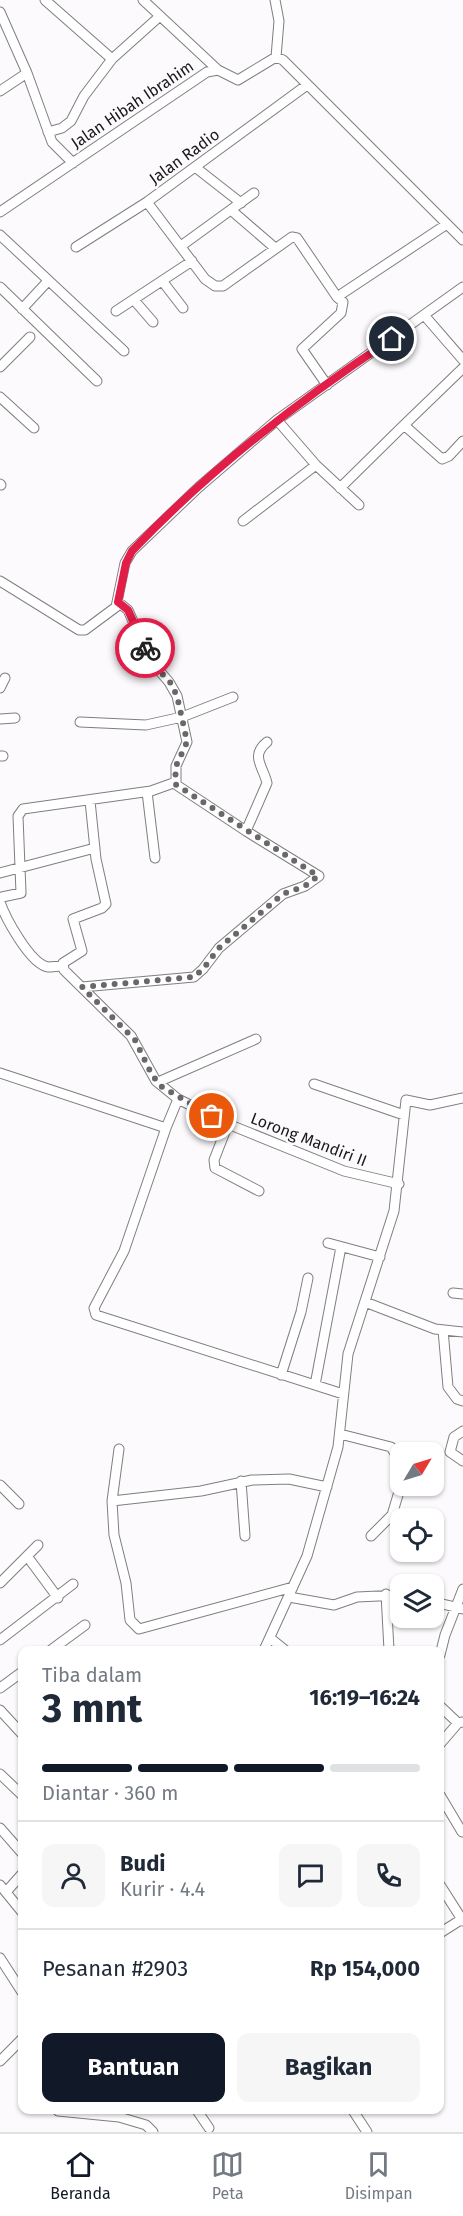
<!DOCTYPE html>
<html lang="id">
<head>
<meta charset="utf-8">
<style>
	:root { --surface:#fff; --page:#f6f6f7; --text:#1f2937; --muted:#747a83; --line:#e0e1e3; --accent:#111827 }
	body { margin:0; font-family:"Fira Sans",sans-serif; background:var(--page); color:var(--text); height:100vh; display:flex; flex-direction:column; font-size:22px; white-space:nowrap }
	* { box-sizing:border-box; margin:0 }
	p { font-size:20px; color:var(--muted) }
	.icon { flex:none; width:33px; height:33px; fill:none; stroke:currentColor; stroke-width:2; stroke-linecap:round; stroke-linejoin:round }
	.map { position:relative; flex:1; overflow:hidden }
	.details { position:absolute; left:18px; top:1646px; width:426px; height:468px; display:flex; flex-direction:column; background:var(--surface); border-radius:12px; box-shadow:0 2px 4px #0004 }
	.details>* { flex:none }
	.needle { width:39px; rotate:52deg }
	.controls { position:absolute; left:390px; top:1442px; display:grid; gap:12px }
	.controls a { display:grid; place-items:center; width:54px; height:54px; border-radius:12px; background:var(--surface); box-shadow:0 2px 4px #0004; font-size:30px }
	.pin { position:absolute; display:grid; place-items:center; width:51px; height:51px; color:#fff; margin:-26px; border:3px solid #fff; border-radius:50%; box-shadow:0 2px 6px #0007 }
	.courier { position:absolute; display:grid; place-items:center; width:60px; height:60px; margin:-30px; border:4px solid #e11d48; border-radius:50%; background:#fff; color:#222; box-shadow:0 2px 8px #0007 }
	.overview em { font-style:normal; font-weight:700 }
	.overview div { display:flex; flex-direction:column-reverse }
	.overview { display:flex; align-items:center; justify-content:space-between; height:102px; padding:0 24px }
	h1 { font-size:39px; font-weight:700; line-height:45px }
	.bar { display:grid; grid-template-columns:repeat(4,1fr); gap:9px 6px; align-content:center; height:72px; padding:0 24px }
	.bar i { height:8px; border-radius:4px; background:var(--line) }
	.bar .current { background:var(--accent) }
	.bar p { grid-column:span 4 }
	.line { display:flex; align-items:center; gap:15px; padding:0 24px; border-top:2px solid var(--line) }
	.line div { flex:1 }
	.round { display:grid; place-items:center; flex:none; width:63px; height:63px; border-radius:12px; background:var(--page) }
	.action { display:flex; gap:12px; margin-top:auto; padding:12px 24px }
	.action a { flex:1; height:69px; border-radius:12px; background:var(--accent); color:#fff; font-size:24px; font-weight:700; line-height:69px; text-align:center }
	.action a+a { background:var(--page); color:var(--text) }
	.dock { display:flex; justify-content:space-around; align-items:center; height:84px; border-top:2px solid var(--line); background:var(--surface); font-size:16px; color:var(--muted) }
	.dock a { display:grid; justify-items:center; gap:3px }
	.dock .current { color:var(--accent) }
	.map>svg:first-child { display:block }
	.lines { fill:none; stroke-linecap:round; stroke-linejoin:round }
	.minor-casing { stroke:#7f7e81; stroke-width:11 }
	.minor { stroke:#fff; stroke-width:9 }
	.done { stroke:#696869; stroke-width:6; stroke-dasharray:0 10.8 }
	.route { stroke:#e11d48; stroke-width:8 }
	.labels { text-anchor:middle; stroke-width:5; stroke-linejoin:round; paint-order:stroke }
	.street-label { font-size:16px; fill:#1a191a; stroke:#fcfafd }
</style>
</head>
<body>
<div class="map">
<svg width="463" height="2132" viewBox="0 0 463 2132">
	<rect width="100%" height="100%" fill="#fcfafd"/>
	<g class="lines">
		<!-- minor casing -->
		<g class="minor-casing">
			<path id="minor" d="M45 0 112 59 160 16
				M143 0 218 70
				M275 0 279 21 276 57
				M0 12 27 73 52 142 73 163
				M0 91 27 73
				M48 132 62 128 71 121 84 96 112 59
				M195 167 241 203
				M147 202 205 279 215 286H223L292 237 297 238 337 297 343 302 341 313 302 349 327 385
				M231 210 275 248
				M0 212 207 72 218 70 238 80 276 57 283 60 463 240
				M0 235 124 351
				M181 246 254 193
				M76 247 147 202 307 85
				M163 282 183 308
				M0 287 97 381
				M337 297 447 224
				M134 300 153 322
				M22 309 48 281
				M116 311 192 261
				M424 315 463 360
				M0 367 30 337
				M463 368 404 425 442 459 449 456 463 441
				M0 397 34 428
				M277 420 316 465 359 505
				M0 484 1 485
				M340 488 404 425
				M243 521 316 465
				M0 581 79 630H85L116 607 125 563 132 551 199 487 277 420 463 287
				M0 688 5 678
				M0 719 15 718
				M80 722 146 725 182 717 233 697
				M0 756H3
				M175 784 246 831 267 783C263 766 250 756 267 742
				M147 792 155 858
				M90 801 96 859 106 904 102 908 73 919 82 951 63 963 64 970 131 1036 156 1081 178 1099 228 1124 344 1171 399 1184
				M0 873 95 848
				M0 901 2 897 21 893 18 816 23 809 151 791 176 782V766L187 742 177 696 169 682 150 660 128 610 118 602
				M0 902C5 917 30 964 48 967 52 967 58 966 62 966
				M82 987 194 977 203 969 219 948 283 894 305 886 319 876 246 831
				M0 1073 166 1128
				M158 1082 256 1039
				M314 1084 404 1115
				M178 1099 166 1128 124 1251 94 1308 96 1315 343 1394
				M228 1124 214 1160 215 1168 259 1191
				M328 1243 380 1257
				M453 1293 463 1294
				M365 1302 435 1329 463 1332
				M443 1330 448 1387 457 1399 463 1401
				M281 1375 301 1312 308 1278
				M315 1385 341 1247
				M463 1431 454 1437 450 1452 463 1461
				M340 1434 391 1447 400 1461
				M241 1481 245 1536
				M0 1485 19 1504
				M112 1501 119 1449
				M371 1536 392 1515 401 1485
				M27 1556 58 1598
				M0 1583 38 1545
				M293 1587 139 1629 130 1620 126 1583 114 1535 112 1501 201 1491 252 1480 289 1479 327 1487
				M386 1594 389 1650
				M289 1597 334 1605 357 1597 400 1595
				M434 1602 463 1609
				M270 1638 285 1650
				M0 1640 73 1584
				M51 1650 85 1625
				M264 1650 307 1556 338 1447 348 1354 394 1211 406 1100 430 1105 463 1098
				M440 1655 445 1635 463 1589
				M0 1688 22 1672
				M440 1706 458 1723
				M0 1710 22 1734
				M440 1744 458 1723 463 1722
				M0 1774 22 1795
				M440 1795 462 1832
				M0 1828 22 1853
				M0 1885 22 1912
				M440 1885 463 1921
				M6 1892 22 1874
				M440 1933 462 1919
				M0 1958 22 1992
				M0 2061 22 2039
				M119 2109V2117L146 2125 153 2132
				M196 2109 209 2128
				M352 2109 367 2132
				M58 2111 119 2117"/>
		</g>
		<!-- minor -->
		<use href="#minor" class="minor"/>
	</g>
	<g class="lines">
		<!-- done -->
		<path class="done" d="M145 648 152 663 170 682 177 696 185 732 187 742 176 766 175 784 318 876 305 886 283 894 219 948 203 969 194 977 82 987 135 1040 152 1075 162 1087 212 1116"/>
		<!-- route -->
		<path class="route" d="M145 648 128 610 118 602 126 563 132 551C209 470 298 401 392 339"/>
	</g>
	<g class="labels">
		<!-- street labels -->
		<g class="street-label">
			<text transform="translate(132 104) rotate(-34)" y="6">Jalan Hibah Ibrahim</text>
			<text transform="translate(184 156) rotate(-36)" y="6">Jalan Radio</text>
			<text transform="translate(309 1139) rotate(21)" y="6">Lorong Mandiri II</text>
		</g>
	</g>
</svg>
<div class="controls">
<a><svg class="needle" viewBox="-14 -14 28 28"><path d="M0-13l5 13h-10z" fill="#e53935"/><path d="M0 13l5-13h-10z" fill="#747a83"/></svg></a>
<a><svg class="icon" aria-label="locate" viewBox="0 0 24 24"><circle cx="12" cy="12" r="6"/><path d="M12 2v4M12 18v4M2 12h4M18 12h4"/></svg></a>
<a><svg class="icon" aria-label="layers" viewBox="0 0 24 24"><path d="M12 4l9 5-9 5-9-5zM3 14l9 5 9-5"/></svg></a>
</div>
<div class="pin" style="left:212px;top:1116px;background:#ea580c"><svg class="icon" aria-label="bag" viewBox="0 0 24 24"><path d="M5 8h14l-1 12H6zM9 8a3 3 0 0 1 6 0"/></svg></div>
<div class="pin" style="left:392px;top:339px;background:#1f2937"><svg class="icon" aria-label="home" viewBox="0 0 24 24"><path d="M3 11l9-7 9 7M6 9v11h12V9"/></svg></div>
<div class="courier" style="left:145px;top:648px"><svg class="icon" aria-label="bike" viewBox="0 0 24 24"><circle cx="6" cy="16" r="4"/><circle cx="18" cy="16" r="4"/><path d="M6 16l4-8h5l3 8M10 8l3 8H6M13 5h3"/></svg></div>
<section class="details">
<div class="overview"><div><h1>3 mnt</h1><p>Tiba dalam</p></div><em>16:19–16:24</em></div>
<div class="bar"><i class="current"></i><i class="current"></i><i class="current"></i><i></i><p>Diantar · 360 m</p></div>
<div class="line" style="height:108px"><a class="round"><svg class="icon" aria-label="person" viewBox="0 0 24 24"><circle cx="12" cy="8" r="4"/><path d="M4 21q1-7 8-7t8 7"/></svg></a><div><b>Budi</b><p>Kurir · 4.4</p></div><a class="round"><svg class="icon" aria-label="chat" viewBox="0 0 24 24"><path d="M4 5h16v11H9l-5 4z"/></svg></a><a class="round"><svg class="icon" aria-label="phone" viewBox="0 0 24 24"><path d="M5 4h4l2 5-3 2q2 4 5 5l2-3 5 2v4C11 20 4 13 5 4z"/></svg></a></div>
<div class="line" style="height:78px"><div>Pesanan #2903</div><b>Rp 154,000</b></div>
<div class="action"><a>Bantuan</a><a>Bagikan</a></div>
</section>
</div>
<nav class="dock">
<a class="current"><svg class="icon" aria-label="home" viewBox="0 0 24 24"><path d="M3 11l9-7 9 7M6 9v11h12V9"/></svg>Beranda</a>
<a><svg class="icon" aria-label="map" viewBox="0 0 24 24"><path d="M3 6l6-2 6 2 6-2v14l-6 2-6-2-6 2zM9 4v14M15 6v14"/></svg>Peta</a>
<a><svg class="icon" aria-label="saved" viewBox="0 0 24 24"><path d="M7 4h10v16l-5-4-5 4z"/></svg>Disimpan</a>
</nav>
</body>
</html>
